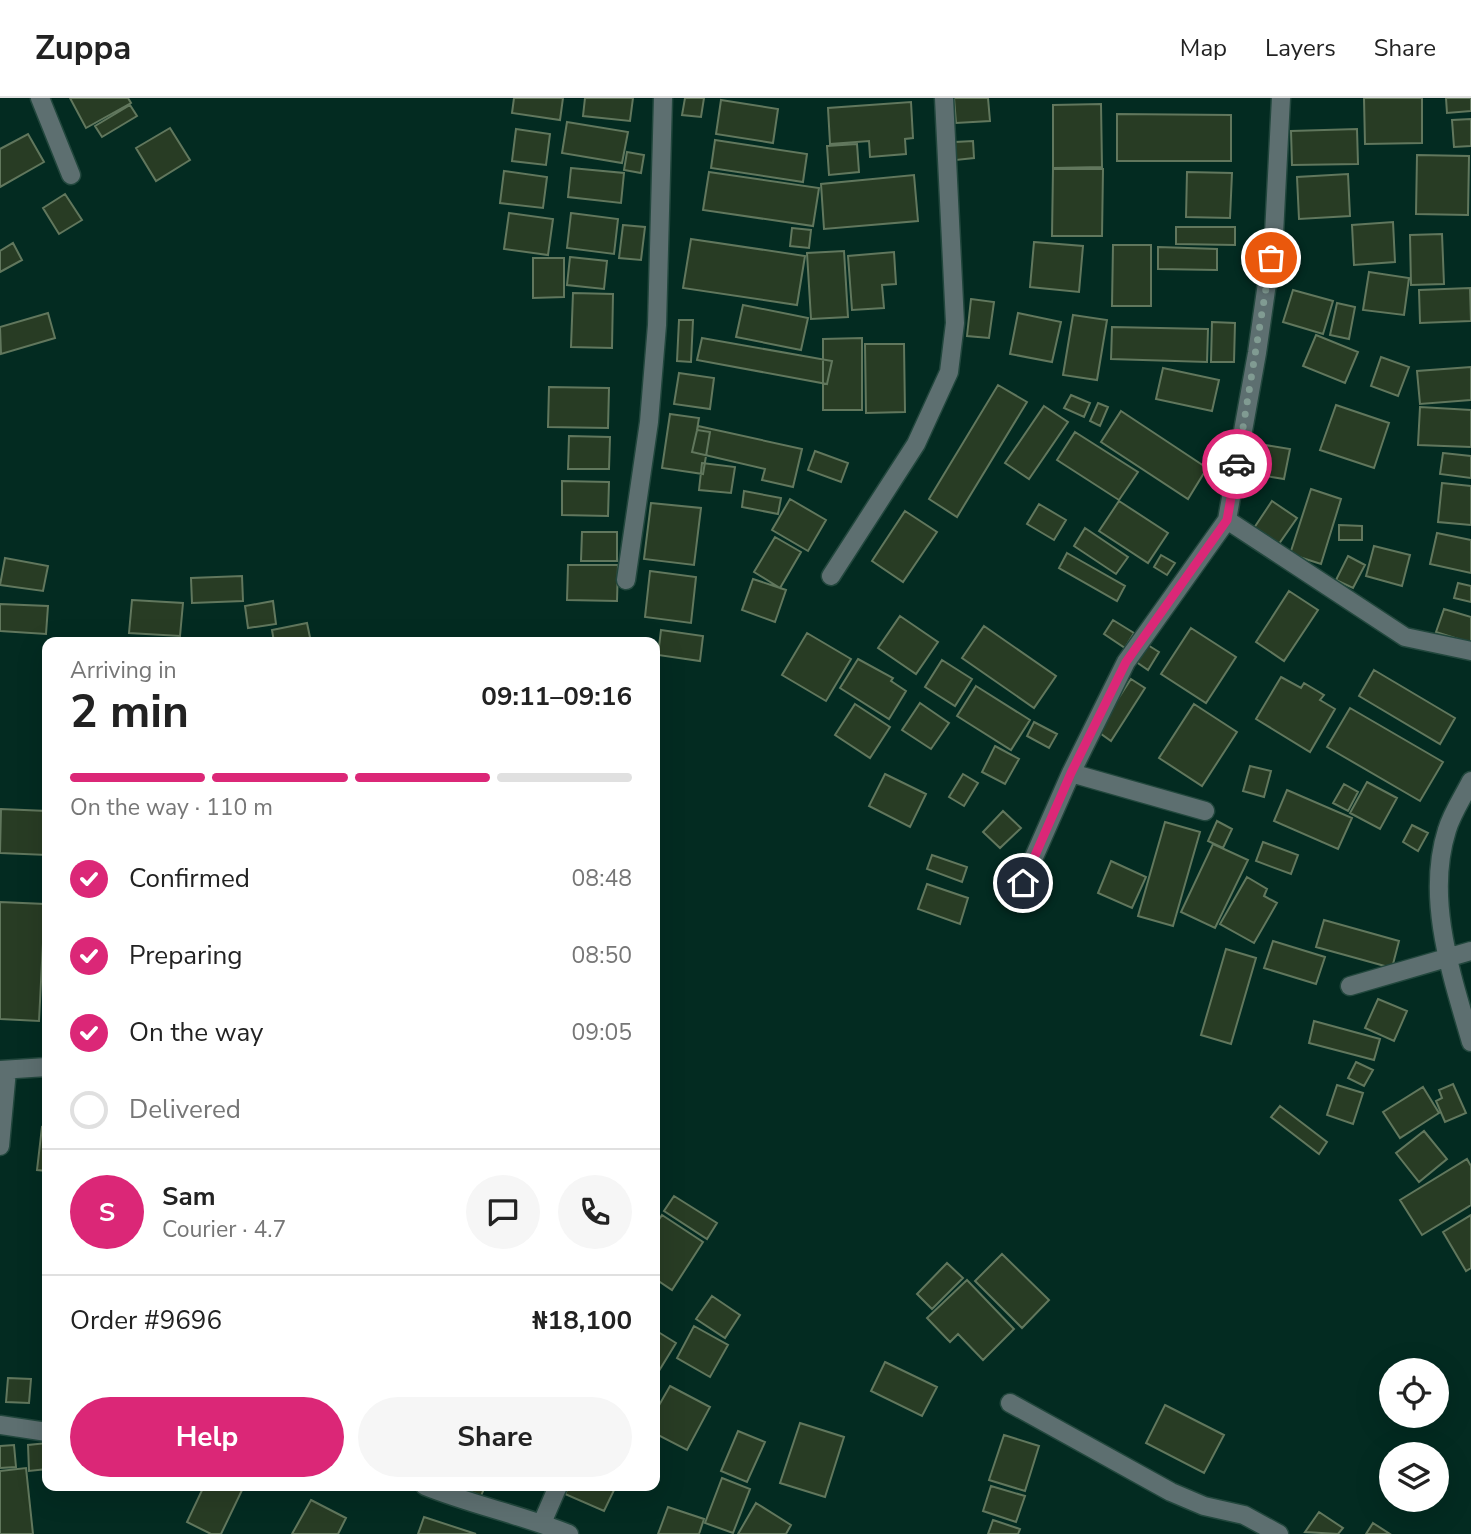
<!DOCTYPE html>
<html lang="en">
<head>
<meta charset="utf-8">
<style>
	:root { --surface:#fff; --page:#f6f6f6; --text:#222; --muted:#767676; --line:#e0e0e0; --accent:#db2777 }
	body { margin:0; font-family:"Nunito Sans",sans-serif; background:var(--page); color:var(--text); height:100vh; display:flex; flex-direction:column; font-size:26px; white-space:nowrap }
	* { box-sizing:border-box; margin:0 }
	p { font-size:23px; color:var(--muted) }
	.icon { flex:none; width:38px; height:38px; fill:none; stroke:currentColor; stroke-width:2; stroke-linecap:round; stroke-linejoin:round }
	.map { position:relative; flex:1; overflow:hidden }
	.details { position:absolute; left:42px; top:539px; width:618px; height:854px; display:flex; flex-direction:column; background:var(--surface); border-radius:14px; box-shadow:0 7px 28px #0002 }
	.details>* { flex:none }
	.tools { position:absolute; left:1379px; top:1260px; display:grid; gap:14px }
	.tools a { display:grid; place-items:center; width:70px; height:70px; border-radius:50%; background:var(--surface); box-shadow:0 7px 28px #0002; font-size:35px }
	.pin { position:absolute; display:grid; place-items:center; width:60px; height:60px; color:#fff; margin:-30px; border:4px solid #fff; border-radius:50%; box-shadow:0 2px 7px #0007 }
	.courier { position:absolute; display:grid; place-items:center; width:70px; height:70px; margin:-35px; border:5px solid #db2777; border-radius:50%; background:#fff; color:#222; box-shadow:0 2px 9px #0007 }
	.head em { font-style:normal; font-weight:700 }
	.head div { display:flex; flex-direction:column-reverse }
	.head { display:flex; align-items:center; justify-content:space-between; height:119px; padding:0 28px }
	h1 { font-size:46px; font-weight:700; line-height:52px }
	.bar { display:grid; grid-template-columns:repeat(4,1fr); gap:10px 7px; align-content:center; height:84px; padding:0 28px }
	.bar i { height:9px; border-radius:5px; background:var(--line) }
	.bar .on { background:var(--accent) }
	.bar p { grid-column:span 4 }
	.line { display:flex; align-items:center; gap:18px; padding:0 28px; border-top:2px solid var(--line) }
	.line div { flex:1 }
	.round { display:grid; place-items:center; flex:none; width:74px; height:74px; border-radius:37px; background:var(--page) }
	ol { padding:0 28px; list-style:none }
	li { display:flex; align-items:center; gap:21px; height:77px }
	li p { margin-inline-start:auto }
	li .icon { padding:7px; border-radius:50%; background:var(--accent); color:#fff; stroke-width:4 }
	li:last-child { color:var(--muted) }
	li i { width:38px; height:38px; border:4px solid var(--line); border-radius:50% }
	.action { display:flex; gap:14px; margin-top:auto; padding:14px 28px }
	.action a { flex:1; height:80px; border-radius:42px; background:var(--accent); color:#fff; font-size:28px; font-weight:700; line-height:80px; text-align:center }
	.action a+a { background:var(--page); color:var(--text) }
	header { display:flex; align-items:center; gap:42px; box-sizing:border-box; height:98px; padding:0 35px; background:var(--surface); border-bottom:2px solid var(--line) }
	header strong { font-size:33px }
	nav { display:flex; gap:38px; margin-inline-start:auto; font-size:24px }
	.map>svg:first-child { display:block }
	.building { fill:#283c24; stroke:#61775d; stroke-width:2 }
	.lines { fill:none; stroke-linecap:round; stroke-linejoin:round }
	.minor-casing { stroke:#22473d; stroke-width:21 }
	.minor { stroke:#5d6f70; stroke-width:18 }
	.done { stroke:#809b92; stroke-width:7; stroke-dasharray:0 12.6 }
	.route { stroke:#db2777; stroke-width:9 }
</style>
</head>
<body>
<header>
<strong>Zuppa</strong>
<nav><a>Map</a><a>Layers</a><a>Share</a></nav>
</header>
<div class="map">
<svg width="1471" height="1436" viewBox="0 0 1471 1436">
	<rect width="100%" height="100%" fill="#032b21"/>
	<!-- building -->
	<path class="building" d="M70 0H128L131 5 86 30Z
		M514 0H563L560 22 512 15Z
		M585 0H633L630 23 583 18Z
		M685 0H704L701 19 682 17Z
		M954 0H988L990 23 956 25Z
		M1364 0H1422V45L1365 46Z
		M1446 0H1471V13L1447 15Z
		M721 2 778 11 773 45 716 36Z
		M911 4 913 40 905 41 906 56 870 59 869 43 830 46 828 10Z
		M1101 6 1102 69 1053 70V7Z
		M130 7 137 18 102 39 95 28Z
		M1117 16 1231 17V63H1117Z
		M1471 21V48L1454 49 1452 22Z
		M567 24 628 34 622 65 562 55Z
		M170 30 190 62 156 83 136 50Z
		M516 31 550 36 546 67 512 63Z
		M1357 31 1358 66 1292 67 1291 33Z
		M28 36 44 64 0 89V51Z
		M715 42 807 56 803 84 711 70Z
		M973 43 974 60 956 62 955 44Z
		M857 46 859 74 829 77 827 48Z
		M627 54 644 57 641 75 624 72Z
		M1417 57 1469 58 1468 117 1416 116Z
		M571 70 624 75 621 105 568 99Z
		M1053 71H1103L1102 138H1052Z
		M504 73 547 79 543 110 500 105Z
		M709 74 819 90 813 128 703 112Z
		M1187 74 1232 75 1230 120 1186 119Z
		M1348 76 1350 118 1299 121 1297 79Z
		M914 77 918 123 824 131 821 86Z
		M65 96 82 122 59 136 43 110Z
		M509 115 553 121 548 157 504 151Z
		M571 115 618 121 614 156 567 150Z
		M1393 124 1395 164 1354 167 1352 127Z
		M623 127 645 129 641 162 619 160Z
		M1176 129H1235V147L1176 146Z
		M792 130 811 132 809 150 790 148Z
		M1442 136 1444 186 1411 187 1410 137Z
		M691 141 805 158 797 207 683 190Z
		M1034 144 1083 148 1079 194 1030 189Z
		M13 145 22 162 0 174V153Z
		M1113 147H1151V208H1112Z
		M1158 149 1217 151V172L1158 171Z
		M844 153 848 219 811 221 807 155Z
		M894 154 896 186 882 187 884 210 852 212 848 158Z
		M570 159 607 163 604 191 567 187Z
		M533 160H564V199L533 200Z
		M1369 174 1409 180 1404 217 1363 212Z
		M1470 190 1471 223 1420 225 1419 192Z
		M1293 192 1333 203 1323 236 1283 224Z
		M573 195 613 196 612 250 571 249Z
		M971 201 994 204 989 240 967 238Z
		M1337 205 1355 209 1349 241 1330 237Z
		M743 207 808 220 801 252 736 239Z
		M48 215 55 240 1 256 0 229Z
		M1018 215 1061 224 1052 264 1010 256Z
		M1073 217 1107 222 1097 282 1063 277Z
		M679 222H693L691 264 677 263Z
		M1212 224 1235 225 1234 264H1211Z
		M1112 229 1208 231 1207 264 1111 261Z
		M1316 237 1358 254 1345 285 1303 268Z
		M702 240 832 263 827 286 697 262Z
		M862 240V312H823V241Z
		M865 246H904L905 314 866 315Z
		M1381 259 1409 269 1398 298 1371 288Z
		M1471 269V302L1420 306 1417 273Z
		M1163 270 1219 282 1212 313 1156 301Z
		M679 275 714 280 710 311 674 306Z
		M998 287 1027 304 957 419 929 401Z
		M549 289 609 290 608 330 548 329Z
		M1071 297 1090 305 1084 319 1064 310Z
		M1098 305 1108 309 1100 328 1090 323Z
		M1336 307 1389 325 1374 370 1320 352Z
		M1044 308 1068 324 1029 381 1005 365Z
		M1420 309 1471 312V349L1418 347Z
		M1121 313 1207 370 1188 401 1101 344Z
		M670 316 699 320 697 332 710 334 703 376 662 370Z
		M698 328 802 351 793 389 762 382 765 371 692 354Z
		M1075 334 1138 374 1119 402 1057 362Z
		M569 338 610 339 609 371H568Z
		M1265 347 1290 351 1284 381 1260 377Z
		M815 353 848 365 841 384 808 372Z
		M1443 355 1471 358V380L1440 376Z
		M702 365 735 369 731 395 699 392Z
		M562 383 609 384 608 418 562 417Z
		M1442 385 1471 388V427L1438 424Z
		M1311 391 1341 401 1321 466 1290 456Z
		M744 393 781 400 778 416 742 409Z
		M790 401 826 422 808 453 772 432Z
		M1119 403 1168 435 1148 465 1099 433Z
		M1272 403 1297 420 1276 450 1252 433Z
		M651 405 701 410 694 467 644 461Z
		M1039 406 1066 422 1054 442 1027 426Z
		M905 413 937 434 903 484 872 463Z
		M1339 427 1362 428V442H1339Z
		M1085 430 1128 459 1116 476 1074 448Z
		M582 434H617V463H581Z
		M1437 435 1471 442V475L1430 466Z
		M775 439 801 454 780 490 754 474Z
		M1374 448 1410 457 1402 488 1366 478Z
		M1067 455 1125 488 1117 503 1059 470Z
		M1161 457 1175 465 1167 477 1154 469Z
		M1348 458 1365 467 1353 490 1336 482Z
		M5 460 48 468 43 493 0 487Z
		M568 467H618L617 503 567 502Z
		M650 473 696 479 691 525 645 519Z
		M242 478 243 503 192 505 191 480Z
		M753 481 786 492 775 524 742 512Z
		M1458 485 1471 488V504L1454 500Z
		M1289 493 1318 512 1284 563 1256 544Z
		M132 502 183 505 180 538 129 535Z
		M273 503 276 526 248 530 245 508Z
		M0 506 48 508 46 536 0 533Z
		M1444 511 1471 519V545L1436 534Z
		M900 518 938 544 916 576 878 550Z
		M1113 522 1134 535 1125 550 1104 536Z
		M307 525 311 544H274L272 532Z
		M984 528 1056 578 1034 610 962 560Z
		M1191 530 1236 559 1206 605 1161 576Z
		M661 532 703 538 700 563 658 557Z
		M807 535 851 561 826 603 782 577Z
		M1143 544 1159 554 1148 572 1132 561Z
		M858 561 893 580 891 583 906 593 889 621 840 590Z
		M942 562 972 581 955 608 925 589Z
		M1374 572 1455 620 1440 646 1359 598Z
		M1281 579 1301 590 1304 585 1324 597 1320 602 1335 611 1310 654 1256 621Z
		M1131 581 1145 590 1111 643 1097 633Z
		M976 588 1030 622 1011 652 957 618Z
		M920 605 949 625 931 651 902 632Z
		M855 606 890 629 870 660 835 637Z
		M1194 606 1237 634 1202 688 1159 660Z
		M1350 610 1443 664 1420 703 1327 649Z
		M1034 624 1057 636 1049 650 1027 638Z
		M995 648 1019 661 1005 686 982 674Z
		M1250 668 1271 673 1264 699 1243 693Z
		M885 676 926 696 910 729 869 708Z
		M963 676 978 685 964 708 949 699Z
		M1367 684 1397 700 1380 731 1350 715Z
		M1344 686 1358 694 1348 713 1333 705Z
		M1287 692 1352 720 1338 751 1274 723Z
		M1 711 47 713V757L0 755Z
		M1003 713 1021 730 1000 750 983 734Z
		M1217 723 1232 731 1223 750 1208 743Z
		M1165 724 1200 734 1173 828 1138 818Z
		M1412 727 1428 735 1418 753 1403 744Z
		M1263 744 1298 757 1291 776 1256 763Z
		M1213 746 1248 762 1215 830 1181 814Z
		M932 757 967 769 962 784 927 771Z
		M1111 763 1146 779 1132 810 1098 795Z
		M1247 779 1267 791 1264 798 1277 805 1254 845 1220 826Z
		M927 786 968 800 960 826 918 811Z
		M0 804 45 806 39 923 0 921Z
		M1324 822 1399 843 1392 870 1316 849Z
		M1273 843 1325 859 1316 886 1264 870Z
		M1226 851 1256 860 1231 946 1201 937Z
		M1378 901 1407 913 1394 943 1365 930Z
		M1314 923 1380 941 1374 962 1309 945Z
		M1356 964 1373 972 1364 988 1348 980Z
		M1453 986 1466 1015 1445 1024 1436 1003 1442 1000 1439 992Z
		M1337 987 1363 995 1353 1026 1327 1017Z
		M1423 989 1439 1015 1400 1040 1383 1014Z
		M1280 1008 1327 1044 1319 1056 1271 1019Z
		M42 1029 47 1030V1073L37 1072Z
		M1424 1033 1447 1061 1419 1084 1396 1055Z
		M1467 1061 1471 1068V1107L1422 1137 1400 1102Z
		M674 1098 717 1125 707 1141 664 1113Z
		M662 1117 703 1144 672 1192 654 1180V1129Z
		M1471 1117V1170L1466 1173 1443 1134Z
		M1002 1156 1049 1202 1022 1230 975 1183Z
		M947 1165 963 1180 932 1211 917 1196Z
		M967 1182 1014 1231 983 1262 958 1236 950 1244 927 1220Z
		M712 1198 740 1217 725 1240 696 1221Z
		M694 1228 728 1247 710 1279 677 1260Z
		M655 1232 676 1245 654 1281V1232Z
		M885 1264 937 1289 922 1318 871 1293Z
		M8 1280 31 1281 29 1305 6 1304Z
		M670 1288 710 1309 687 1352 654 1335V1316Z
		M1165 1307 1224 1337 1204 1375 1146 1345Z
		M800 1325 844 1339 825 1399 780 1385Z
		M738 1333 765 1344 747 1384 721 1373Z
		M1004 1337 1039 1348 1025 1393 989 1382Z
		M47 1345V1371L29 1373 28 1347Z
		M14 1347 16 1369 0 1370V1348Z
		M26 1370 33 1436H0V1373Z
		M722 1380 750 1391 733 1435 705 1425Z
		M204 1388H244L221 1436H211L187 1424Z
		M455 1388H485L481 1398Z
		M569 1388H616L604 1413 565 1396Z
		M991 1388 1025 1398 1016 1424 983 1413Z
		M311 1402 346 1420 338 1436H292Z
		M756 1405 791 1427 786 1436H738Z
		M668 1409 704 1421 699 1436H658Z
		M1319 1414 1343 1430 1338 1436 1305 1434Z
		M424 1419 476 1436H418Z
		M993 1422 1020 1431 1018 1436H988Z
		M1373 1425 1390 1436H1366Z"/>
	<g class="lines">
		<!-- minor casing -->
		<g class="minor-casing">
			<path id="minor" d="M40 0 71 77
				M1227 422 1405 539 1471 553
				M831 478 916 346 949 274 955 225 944 0
				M626 482 649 324 657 227 663 0
				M1071 675 1205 713
				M1471 683C1463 699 1452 715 1447 732 1425 801 1452 878 1471 944
				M1023 784 1071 675 1126 564 1227 422 1257 255 1274 136 1281 0
				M1350 888 1471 853
				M0 972 47 969
				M0 1048 7 972
				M1010 1305 1171 1394 1204 1408 1244 1417 1279 1436
				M0 1327 47 1334
				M425 1388C472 1407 522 1417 569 1436
				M542 1425 558 1388"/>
		</g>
		<!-- minor -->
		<use href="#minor" class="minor"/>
	</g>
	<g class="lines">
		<!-- done -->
		<path class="done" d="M1237 366 1271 160"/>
		<!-- route -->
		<path class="route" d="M1023 785 1071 675 1126 564 1227 422 1237 366"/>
	</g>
</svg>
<div class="tools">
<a><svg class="icon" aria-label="locate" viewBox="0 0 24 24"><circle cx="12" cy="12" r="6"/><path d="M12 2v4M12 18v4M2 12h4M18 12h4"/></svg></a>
<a><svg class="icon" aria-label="layers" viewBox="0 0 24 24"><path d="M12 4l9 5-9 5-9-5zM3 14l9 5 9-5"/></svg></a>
</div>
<div class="pin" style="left:1271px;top:160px;background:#ea580c"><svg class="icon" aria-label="bag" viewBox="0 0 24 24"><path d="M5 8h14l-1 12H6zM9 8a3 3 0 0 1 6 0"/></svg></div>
<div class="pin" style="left:1023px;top:785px;background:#1f2937"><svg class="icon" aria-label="home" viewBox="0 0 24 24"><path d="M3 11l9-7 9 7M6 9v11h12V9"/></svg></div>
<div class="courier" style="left:1237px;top:366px"><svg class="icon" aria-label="car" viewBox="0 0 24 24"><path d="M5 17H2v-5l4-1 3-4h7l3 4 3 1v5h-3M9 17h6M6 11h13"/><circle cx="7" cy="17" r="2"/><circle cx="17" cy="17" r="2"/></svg></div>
<section class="details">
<div class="head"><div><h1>2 min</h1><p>Arriving in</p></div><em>09:11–09:16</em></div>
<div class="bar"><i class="on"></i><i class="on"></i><i class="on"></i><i></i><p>On the way · 110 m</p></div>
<ol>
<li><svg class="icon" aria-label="check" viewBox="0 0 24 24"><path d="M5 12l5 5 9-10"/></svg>Confirmed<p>08:48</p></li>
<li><svg class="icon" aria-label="check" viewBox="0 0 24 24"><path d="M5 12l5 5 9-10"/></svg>Preparing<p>08:50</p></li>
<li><svg class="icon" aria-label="check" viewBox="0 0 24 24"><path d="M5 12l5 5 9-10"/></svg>On the way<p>09:05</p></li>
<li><i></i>Delivered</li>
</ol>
<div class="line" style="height:126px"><b class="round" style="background:var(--accent);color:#fff">S</b><div><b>Sam</b><p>Courier · 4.7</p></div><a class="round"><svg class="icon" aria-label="chat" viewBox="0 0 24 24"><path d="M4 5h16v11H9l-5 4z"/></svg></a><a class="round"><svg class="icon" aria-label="phone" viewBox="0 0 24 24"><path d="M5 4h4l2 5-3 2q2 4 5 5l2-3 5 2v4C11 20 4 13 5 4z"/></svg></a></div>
<div class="line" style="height:91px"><div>Order #9696</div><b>₦18,100</b></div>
<div class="action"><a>Help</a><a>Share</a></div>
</section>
</div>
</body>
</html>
